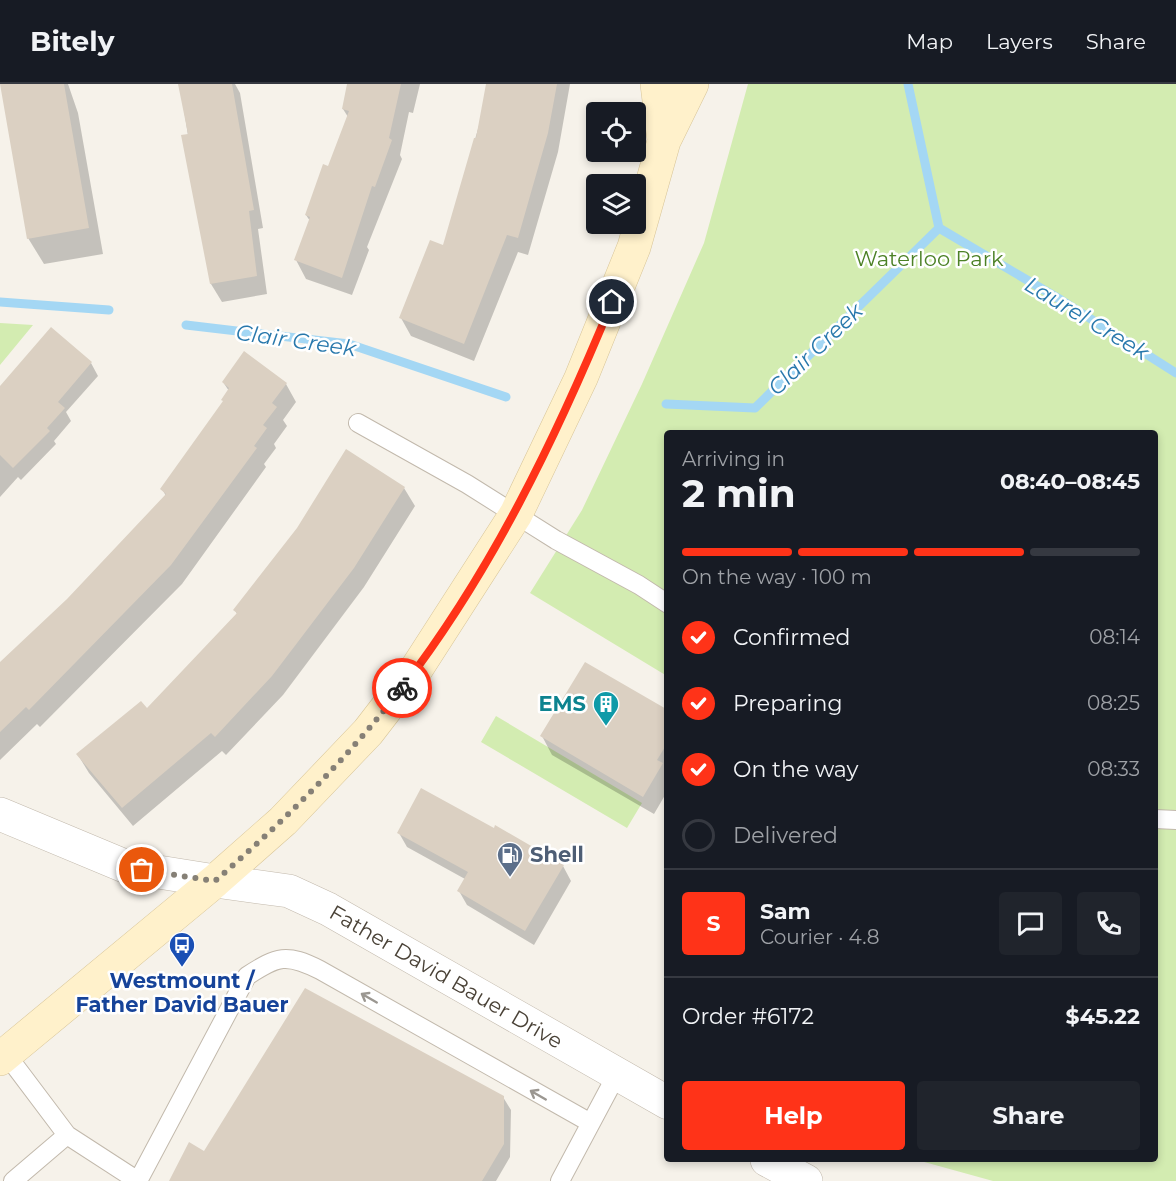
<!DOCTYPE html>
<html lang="en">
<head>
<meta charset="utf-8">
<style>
	:root { --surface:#171b24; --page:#20242c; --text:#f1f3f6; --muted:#9ea1a6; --line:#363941; --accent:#ff3318 }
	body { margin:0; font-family:Montserrat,sans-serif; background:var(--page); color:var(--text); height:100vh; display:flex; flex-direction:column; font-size:22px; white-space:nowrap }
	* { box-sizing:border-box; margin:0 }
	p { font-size:20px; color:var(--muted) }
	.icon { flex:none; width:33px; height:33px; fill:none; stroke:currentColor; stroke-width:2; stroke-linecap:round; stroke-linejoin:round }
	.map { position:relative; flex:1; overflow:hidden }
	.drawer { position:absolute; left:664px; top:346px; width:494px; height:732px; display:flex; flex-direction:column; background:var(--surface); border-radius:6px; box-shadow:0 3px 9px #0003 }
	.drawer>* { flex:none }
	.tools { position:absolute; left:586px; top:18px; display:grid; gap:12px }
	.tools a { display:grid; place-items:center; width:60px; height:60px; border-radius:6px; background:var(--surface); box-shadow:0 3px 9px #0003; font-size:30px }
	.pin { position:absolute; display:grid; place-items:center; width:51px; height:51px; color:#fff; margin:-26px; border:3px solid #fff; border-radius:50%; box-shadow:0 2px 6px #0007 }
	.courier { position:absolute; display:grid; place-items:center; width:60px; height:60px; margin:-30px; border:4px solid #ff3318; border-radius:50%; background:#fff; color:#222; box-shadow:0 2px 8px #0007 }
	.headline em { font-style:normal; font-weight:700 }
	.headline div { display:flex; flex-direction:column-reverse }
	.headline { display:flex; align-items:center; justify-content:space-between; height:102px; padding:0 18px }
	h1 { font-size:39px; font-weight:700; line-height:45px }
	.bar { display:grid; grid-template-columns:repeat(4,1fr); gap:9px 6px; align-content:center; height:72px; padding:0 18px }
	.bar i { height:8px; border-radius:4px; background:var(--line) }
	.bar .selected { background:var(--accent) }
	.bar p { grid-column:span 4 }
	.line { display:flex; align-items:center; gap:15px; padding:0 18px; border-top:2px solid var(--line) }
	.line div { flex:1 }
	.round { display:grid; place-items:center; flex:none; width:63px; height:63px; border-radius:6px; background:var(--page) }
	ol { padding:0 18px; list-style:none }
	li { display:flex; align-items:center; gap:18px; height:66px }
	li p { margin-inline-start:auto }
	li .icon { padding:6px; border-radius:50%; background:var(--accent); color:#fff; stroke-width:4 }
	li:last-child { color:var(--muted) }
	li i { width:33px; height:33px; border:3px solid var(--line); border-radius:50% }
	.action { display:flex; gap:12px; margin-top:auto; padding:12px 18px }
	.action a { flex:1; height:69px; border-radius:6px; background:var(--accent); color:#fff; font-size:24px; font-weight:700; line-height:69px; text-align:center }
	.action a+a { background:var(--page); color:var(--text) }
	header { display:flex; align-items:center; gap:36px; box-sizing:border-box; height:84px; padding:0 30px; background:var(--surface); border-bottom:2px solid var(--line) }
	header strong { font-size:28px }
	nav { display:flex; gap:33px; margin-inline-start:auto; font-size:21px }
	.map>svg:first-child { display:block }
	.green { fill:#d3ecb1 }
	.shadow { fill:#0003 }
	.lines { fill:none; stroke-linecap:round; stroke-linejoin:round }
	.stream { stroke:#a4d7f4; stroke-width:9 }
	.building { fill:#dbd0c2 }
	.service-casing { stroke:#c2b9ac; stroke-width:20 }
	.minor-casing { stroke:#c2b9ac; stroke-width:34 }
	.tertiary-casing { stroke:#c2b9ac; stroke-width:34 }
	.secondary-casing { stroke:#d8c598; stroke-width:34 }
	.service { stroke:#fff; stroke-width:18 }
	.minor { stroke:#fff; stroke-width:33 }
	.tertiary { stroke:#fff; stroke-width:33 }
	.secondary { stroke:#fff1cb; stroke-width:33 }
	.oneway { stroke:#9b9791 }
	.done { stroke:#868076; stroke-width:6; stroke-dasharray:0 10.8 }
	.route { stroke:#ff3318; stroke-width:8 }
	.labels { text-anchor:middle; stroke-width:5; stroke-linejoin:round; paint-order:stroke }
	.park-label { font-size:21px; fill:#4c8126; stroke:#fff }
	.culture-label { font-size:21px; font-weight:bold; fill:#0d838f; stroke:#fff; text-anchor:end }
	.service-label { font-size:21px; font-weight:bold; fill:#4e5e75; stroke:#fff; text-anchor:start }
	.street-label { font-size:21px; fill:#4a4237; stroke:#fff }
	.transit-label { font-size:21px; font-weight:bold; fill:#164399; stroke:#fff }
	.water-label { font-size:22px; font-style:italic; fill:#2878ac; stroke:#fff }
</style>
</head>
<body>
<header>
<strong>Bitely</strong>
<nav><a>Map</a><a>Layers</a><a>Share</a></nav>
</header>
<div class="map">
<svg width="1176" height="1097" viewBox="0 0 1176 1097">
	<rect width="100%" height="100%" fill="#f6f2ea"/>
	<!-- green -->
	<path class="green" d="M748 0H1176V1097H993L917 1076H1155V350H668L667 592 530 509 582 426 642 300 704 159Z
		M0 239 33 241 0 281Z
		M496 632 642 719 627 744 481 658Z"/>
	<!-- shadow -->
	<path class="shadow" d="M1 0H68L78 29 103 170 44 180 28 154Z
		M180 0H235L240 9 263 144 258 145 267 210 222 218 211 200Z
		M349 0H420L413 29 409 28 400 71 402 75 367 163 369 166 352 211 306 195 296 176 310 137 306 131 329 84 348 33 343 25Z
		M488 0H570L558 68 528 171 518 168 474 277 411 252 401 234 444 163 482 31Z
		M91 279 98 292 66 328 71 337 54 357 56 360 21 396 18 393 0 413V304Z
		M223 298 286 300 296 318 283 336 287 342 274 360 276 364 264 380 266 383 182 500 40 643 37 640 0 676V579L68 517 166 412 162 405 224 318 229 307Z
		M404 404 415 422 364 503 283 611 226 671 222 667 133 742 89 689 78 671 147 626 237 530 235 526 298 445Z
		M668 627V706L654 730 552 671 542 652Z
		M399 749 563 782 571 797 534 861 467 821 459 807 465 795 407 763Z
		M503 1013 511 1026 510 1073 496 1097H180L204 1069Z"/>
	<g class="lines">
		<!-- stream -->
		<path class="stream" d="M908 0 939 144 1061 216 1176 289
			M0 218 109 226
			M186 241 349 260 506 313
			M666 320 755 324 939 144"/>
	</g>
	<!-- building -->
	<path class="building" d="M0 0H64L89 144 27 155Z
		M178 0H232L254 126 249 127 257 192 210 200 181 51 188 50Z
		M347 0H401L389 54 392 56 375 103 372 102 342 194 294 176 310 133 305 131 323 80 328 82 349 27 342 25Z
		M486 0H557L548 49 518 154 507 151 464 260 399 234 430 156 443 161 474 54H476Z
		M51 243 92 278 58 318 65 324 47 344 50 347 13 384 0 371V302Z
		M244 267 287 299 272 319 277 323 263 341 267 344 254 362 257 364 171 481 29 626 26 623 0 648V578L67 515 166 410 160 405 223 317 221 316 229 304 222 298Z
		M346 365 405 403 354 484 272 592 215 653 211 649 122 724 76 670 141 617 147 624 237 529 233 526 297 444Z
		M585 578 668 626V658L657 676 663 679 643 713 540 652Z
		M421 704 494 744 495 741 564 781 525 847 457 807 468 788 397 749Z
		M305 904 504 1012V1060L482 1097H169L189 1058 204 1067Z"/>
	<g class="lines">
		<!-- service casing -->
		<g class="service-casing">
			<path id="service" d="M358 339 467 400 556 456 639 501 668 520
				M1155 735 1176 736
				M6 970 67 1051 138 1097
				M13 1097 67 1051
				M138 1097 247 892C278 872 286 869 320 886L589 1038
				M560 1097 617 990"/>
		</g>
		<!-- minor casing -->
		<g class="minor-casing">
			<path id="minor" d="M0 730 127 783 215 797"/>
		</g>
		<!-- tertiary casing -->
		<g class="tertiary-casing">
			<path id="tertiary" d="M215 797 289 807 328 825 668 1019
				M767 1076 806 1097"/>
		</g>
		<!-- secondary casing -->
		<g class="secondary-casing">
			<path id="secondary" d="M657 0 664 57
				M0 975 215 797 283 737 368 648 415 587 516 430 581 294 634 163 664 57 692 0"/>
		</g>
		<!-- service -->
		<use href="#service" class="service"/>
		<!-- minor -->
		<use href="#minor" class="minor"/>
		<!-- tertiary -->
		<use href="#tertiary" class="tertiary"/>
		<!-- secondary -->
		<use href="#secondary" class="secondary"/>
	</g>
	<!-- one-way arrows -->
	<defs><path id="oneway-shaft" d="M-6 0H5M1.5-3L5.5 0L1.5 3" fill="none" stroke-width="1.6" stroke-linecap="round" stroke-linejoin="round" transform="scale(1.5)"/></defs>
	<g class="oneway">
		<use href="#oneway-shaft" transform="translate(369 914) rotate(-150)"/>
		<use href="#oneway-shaft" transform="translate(538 1011) rotate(-150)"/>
	</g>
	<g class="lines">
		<!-- done -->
		<path class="done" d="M142 786 215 797C283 738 346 676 402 604"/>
		<!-- route -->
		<path class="route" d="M402 604C492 487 556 354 612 218"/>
	</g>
	<!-- icons -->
	<defs>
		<g id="building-pin" transform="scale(1.35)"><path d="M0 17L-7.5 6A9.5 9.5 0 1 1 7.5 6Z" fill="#0f9aa8" stroke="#fff"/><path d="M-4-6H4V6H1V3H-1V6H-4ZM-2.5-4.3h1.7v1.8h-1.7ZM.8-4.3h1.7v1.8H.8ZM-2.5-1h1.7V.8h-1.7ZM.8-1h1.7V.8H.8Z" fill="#fff"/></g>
		<g id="fuel-pin" transform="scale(1.35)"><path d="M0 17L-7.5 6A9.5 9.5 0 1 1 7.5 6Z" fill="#5c6f8a" stroke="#fff"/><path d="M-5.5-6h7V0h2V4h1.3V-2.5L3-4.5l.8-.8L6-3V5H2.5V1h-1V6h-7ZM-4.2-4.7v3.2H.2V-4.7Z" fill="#fff"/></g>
		<g id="bus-pin" transform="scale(1.35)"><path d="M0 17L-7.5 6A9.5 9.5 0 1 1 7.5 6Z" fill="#1a4fb4" stroke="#fff"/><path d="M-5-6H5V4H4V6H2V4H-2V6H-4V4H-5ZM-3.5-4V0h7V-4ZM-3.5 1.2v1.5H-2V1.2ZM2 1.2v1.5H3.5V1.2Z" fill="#fff"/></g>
	</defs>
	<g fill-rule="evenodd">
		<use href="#building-pin" x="606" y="620"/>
		<use href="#fuel-pin" x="510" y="771"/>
		<use href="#bus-pin" x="182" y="861"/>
	</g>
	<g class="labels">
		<!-- park labels -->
		<g class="park-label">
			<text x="929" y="182">Waterloo Park</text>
		</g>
		<!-- culture labels -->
		<g class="culture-label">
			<text x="586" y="627">EMS</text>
		</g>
		<!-- service labels -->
		<g class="service-label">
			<text x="530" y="778">Shell</text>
		</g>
		<!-- street labels -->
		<g class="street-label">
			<text transform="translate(446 893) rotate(30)" y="7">Father David Bauer Drive</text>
		</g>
		<!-- transit labels -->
		<g class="transit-label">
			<text x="182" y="904">Westmount /<tspan x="182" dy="24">Father David Bauer</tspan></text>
		</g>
		<!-- water labels -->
		<g class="water-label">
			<text transform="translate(1087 234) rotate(31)" y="8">Laurel Creek</text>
			<text transform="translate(296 256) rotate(8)" y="8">Clair Creek</text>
			<text transform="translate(815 265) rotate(-44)" y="8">Clair Creek</text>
		</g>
	</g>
</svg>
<div class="tools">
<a><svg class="icon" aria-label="locate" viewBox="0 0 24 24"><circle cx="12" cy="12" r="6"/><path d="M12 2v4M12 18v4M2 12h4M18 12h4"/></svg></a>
<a><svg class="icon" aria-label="layers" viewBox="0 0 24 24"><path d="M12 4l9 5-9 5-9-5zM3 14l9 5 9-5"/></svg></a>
</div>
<div class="pin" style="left:142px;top:786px;background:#ea580c"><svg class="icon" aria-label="bag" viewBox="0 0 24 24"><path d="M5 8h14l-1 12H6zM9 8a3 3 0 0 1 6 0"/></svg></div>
<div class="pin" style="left:612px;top:218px;background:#1f2937"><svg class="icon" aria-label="home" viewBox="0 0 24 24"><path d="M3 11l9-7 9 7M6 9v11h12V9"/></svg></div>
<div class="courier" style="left:402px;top:604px"><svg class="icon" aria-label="bike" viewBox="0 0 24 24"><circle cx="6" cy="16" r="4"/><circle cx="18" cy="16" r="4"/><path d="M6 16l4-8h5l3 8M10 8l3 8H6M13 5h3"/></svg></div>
<section class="drawer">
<div class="headline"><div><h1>2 min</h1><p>Arriving in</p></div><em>08:40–08:45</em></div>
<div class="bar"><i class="selected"></i><i class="selected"></i><i class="selected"></i><i></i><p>On the way · 100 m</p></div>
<ol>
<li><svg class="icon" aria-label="check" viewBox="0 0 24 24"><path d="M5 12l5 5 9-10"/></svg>Confirmed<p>08:14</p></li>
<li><svg class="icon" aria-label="check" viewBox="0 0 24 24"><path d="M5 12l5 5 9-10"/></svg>Preparing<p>08:25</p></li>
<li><svg class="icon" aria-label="check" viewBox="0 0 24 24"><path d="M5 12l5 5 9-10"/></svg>On the way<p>08:33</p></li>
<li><i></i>Delivered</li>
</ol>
<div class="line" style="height:108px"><b class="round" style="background:var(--accent);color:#fff">S</b><div><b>Sam</b><p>Courier · 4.8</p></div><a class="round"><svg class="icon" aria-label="chat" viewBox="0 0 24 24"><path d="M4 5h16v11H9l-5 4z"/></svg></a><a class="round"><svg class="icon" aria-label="phone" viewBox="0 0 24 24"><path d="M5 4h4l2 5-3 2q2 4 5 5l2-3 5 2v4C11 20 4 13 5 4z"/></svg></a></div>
<div class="line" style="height:78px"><div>Order #6172</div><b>$45.22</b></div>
<div class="action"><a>Help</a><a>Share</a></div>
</section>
</div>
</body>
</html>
